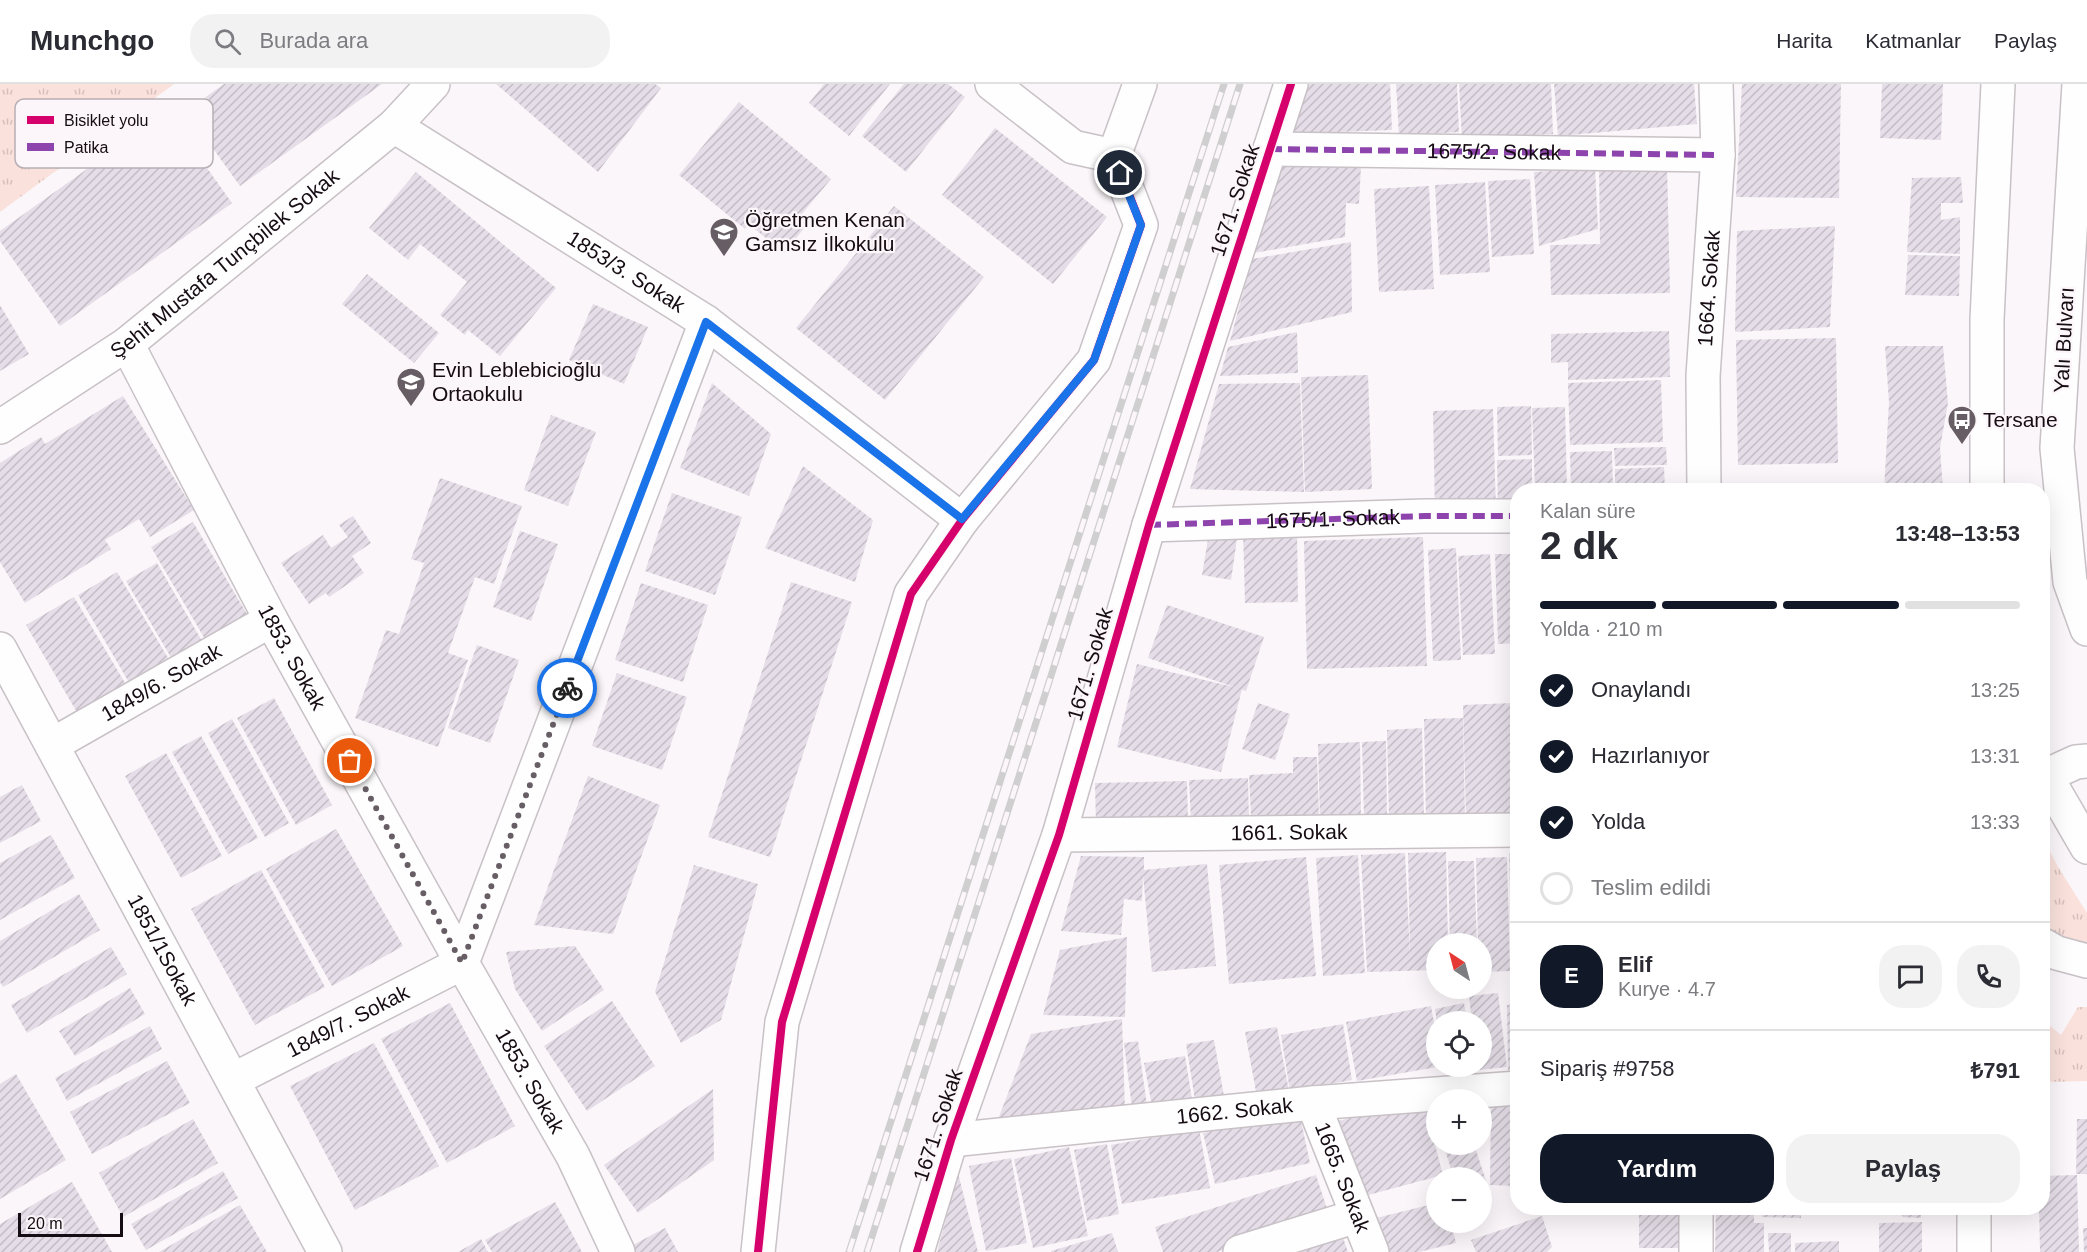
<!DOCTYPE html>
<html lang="tr">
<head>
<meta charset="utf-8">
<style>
	:root { --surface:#fff; --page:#f2f2f3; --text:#2b2b33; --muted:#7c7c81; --line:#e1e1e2; --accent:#111827 }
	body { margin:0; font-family:Helvetica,sans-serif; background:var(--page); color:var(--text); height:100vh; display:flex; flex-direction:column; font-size:22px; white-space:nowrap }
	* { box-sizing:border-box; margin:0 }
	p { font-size:20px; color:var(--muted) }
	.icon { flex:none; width:33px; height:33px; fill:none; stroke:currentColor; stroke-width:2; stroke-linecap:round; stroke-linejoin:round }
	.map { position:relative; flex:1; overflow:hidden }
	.sheet { position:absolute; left:1510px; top:399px; width:540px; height:732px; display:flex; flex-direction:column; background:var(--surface); border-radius:24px; box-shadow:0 6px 24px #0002 }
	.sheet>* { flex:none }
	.needle { width:39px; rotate:324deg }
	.controls { position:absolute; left:1426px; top:849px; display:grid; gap:12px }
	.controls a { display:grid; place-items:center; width:66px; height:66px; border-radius:50%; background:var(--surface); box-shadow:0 6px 24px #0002; font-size:30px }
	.scale { position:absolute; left:18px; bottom:15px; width:105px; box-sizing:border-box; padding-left:6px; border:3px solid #160c13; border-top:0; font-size:16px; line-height:21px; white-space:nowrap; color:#160c13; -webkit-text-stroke:4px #fcf5f9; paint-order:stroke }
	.pin { position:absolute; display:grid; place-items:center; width:51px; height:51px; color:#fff; margin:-26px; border:3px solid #fff; border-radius:50%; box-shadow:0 2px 6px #0007 }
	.courier { position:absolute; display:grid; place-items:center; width:60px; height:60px; margin:-30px; border:4px solid #1a73e8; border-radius:50%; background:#fff; color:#222; box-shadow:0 2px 8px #0007 }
	.overview em { font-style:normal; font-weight:600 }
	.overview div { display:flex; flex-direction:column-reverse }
	.overview { display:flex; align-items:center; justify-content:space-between; height:102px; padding:0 30px }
	h1 { font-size:39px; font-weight:600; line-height:45px }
	.bar { display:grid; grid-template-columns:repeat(4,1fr); gap:9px 6px; align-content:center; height:72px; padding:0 30px }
	.bar i { height:8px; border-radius:4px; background:var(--line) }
	.bar .on { background:var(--accent) }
	.bar p { grid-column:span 4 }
	.line { display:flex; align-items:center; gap:15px; padding:0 30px; border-top:2px solid var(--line) }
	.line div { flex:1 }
	.round { display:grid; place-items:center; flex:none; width:63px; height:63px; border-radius:24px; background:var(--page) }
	ol { padding:0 30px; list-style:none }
	li { display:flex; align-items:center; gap:18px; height:66px }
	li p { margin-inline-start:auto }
	li .icon { padding:6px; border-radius:50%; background:var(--accent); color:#fff; stroke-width:4 }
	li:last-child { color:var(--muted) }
	li i { width:33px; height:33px; border:3px solid var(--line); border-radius:50% }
	.button { display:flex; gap:12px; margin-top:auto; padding:12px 30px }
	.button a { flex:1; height:69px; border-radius:24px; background:var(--accent); color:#fff; font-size:24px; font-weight:600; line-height:69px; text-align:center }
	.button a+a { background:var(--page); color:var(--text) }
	header { display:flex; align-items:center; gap:36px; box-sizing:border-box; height:84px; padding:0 30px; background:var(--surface); border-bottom:2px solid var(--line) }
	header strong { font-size:28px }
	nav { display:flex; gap:33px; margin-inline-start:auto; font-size:21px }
	.search { width:420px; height:54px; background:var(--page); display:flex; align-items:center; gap:15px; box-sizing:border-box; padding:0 21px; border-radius:24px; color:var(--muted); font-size:22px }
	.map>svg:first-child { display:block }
	.grass { fill:url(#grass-tufts) }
	.building { fill:url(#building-hatch) }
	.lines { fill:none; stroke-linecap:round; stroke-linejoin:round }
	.street-casing { stroke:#c8c1c6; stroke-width:36 }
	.primary-casing { stroke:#c8c1c6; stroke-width:36 }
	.street { stroke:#fefefe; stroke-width:33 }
	.primary { stroke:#fefefe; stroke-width:33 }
	.rail-casing { stroke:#d0cfd0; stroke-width:7 }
	.rail { stroke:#fcf5f9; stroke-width:4.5; stroke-dasharray:14; stroke-linecap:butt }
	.quiet { stroke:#8e44ad; stroke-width:6; stroke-dasharray:12 6; stroke-linecap:butt }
	.cycleway-casing { stroke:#fcf5f9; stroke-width:11 }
	.cycleway { stroke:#d6006c; stroke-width:8 }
	.done { stroke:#665e64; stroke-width:6; stroke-dasharray:0 10.8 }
	.route { stroke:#1a73e8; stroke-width:8 }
	.labels { text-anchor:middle; stroke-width:4.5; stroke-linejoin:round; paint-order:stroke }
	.street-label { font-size:21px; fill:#160c13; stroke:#fcf5f9 }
	.poi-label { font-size:21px; fill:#160c13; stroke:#fcf5f9; text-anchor:start }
	.key { fill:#fcf5f9; stroke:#b7afb4; stroke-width:1.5 }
	.key-label { font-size:16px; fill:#160c13 }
</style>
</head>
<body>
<header>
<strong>Munchgo</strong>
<div class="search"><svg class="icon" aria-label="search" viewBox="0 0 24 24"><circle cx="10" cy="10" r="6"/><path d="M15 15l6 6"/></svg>Burada ara</div>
<nav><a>Harita</a><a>Katmanlar</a><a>Paylaş</a></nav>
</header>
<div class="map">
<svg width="2087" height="1168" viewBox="0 0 2087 1168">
	<defs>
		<pattern id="grass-tufts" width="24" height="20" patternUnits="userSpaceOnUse" patternTransform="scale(1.5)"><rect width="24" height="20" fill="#fae1dc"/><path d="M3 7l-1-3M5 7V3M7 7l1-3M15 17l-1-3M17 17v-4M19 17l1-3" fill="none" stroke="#d6c0bc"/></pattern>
		<pattern id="building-hatch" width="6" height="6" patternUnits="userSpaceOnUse" patternTransform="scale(1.5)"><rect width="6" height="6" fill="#e5dee8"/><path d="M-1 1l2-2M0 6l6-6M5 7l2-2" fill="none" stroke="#c4bdc6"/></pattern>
	</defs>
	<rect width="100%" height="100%" fill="#fbf6f9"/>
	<!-- grass -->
	<path class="grass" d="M0 0H174L0 128Z
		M2043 754 2058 783 2087 829V861L2074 859 2043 842Z
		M2078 923H2087V997L2043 998V936L2061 951Z"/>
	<!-- building -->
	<path class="building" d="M224 0H382L240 102 186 27Z
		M496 0H655L661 4 598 88Z
		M824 0H890L849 52 809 19Z
		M904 0H948L965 13 906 88 862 52Z
		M1304 0H1390L1392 46 1283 50Z
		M1396 0H1457L1459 48 1399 52Z
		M1459 0H1551L1553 50 1462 55Z
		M1554 0H1694L1697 40 1558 52Z
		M1742 0H1841L1839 114 1736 113Z
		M1882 0H1943L1941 56 1880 54Z
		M739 18 831 95 801 131 809 138 784 169 749 140 745 145 679 91Z
		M167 28 232 119 60 242 0 157V147Z
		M995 44 1107 133 1053 200 942 111Z
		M1278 80 1361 82 1359 120 1346 119 1345 153 1254 169Z
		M1667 80 1670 209 1551 211 1550 161 1600 160 1599 81Z
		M1595 84 1598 145 1539 162 1534 88Z
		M416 88 556 204 500 272 468 246 465 251 440 231 467 198 420 160 408 176 369 144Z
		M1961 93 1963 119H1941V136L1960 133V170L1907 168 1912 94Z
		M1530 95 1534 170 1492 173 1488 97Z
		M1485 98 1490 188 1440 191 1435 101Z
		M1429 102 1434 205 1379 208 1374 105Z
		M894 122 984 193 885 316 796 244Z
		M1835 142 1830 243 1735 248 1737 147Z
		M1351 158 1352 228 1230 257 1252 175Z
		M1908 171 1960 172 1959 212 1905 211Z
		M367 190 439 249 414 279 342 220Z
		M593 220 648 243 624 300 569 276Z
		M0 221 29 270 0 287Z
		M1669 247 1670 293 1568 296V278L1551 279V250Z
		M1297 248 1298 289 1220 292 1228 263Z
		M1836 254 1838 379 1738 381 1736 256Z
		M1885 262H1943L1948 319 1940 364 1943 406H1884L1889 318Z
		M1368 291 1372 405 1305 408 1301 293Z
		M1661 296 1663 358 1570 361 1568 299Z
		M712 299 771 350 749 412 680 384Z
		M1300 299 1304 408 1190 405 1219 300Z
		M123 312 194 426 150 453 139 435 105 456 111 465 25 519 0 478V379L41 353 45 360Z
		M1531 322 1532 371 1498 372 1497 323Z
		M1565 323 1567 406H1535L1532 324Z
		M1493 325 1496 427 1435 429 1433 327Z
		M551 331 596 348 568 422 524 406Z
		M1666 363 1667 381 1615 382 1614 364Z
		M1612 367 1613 406H1571L1570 368Z
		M1532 375V406H1518V426L1498 427 1497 376Z
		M803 382 873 436 855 498 765 464Z
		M1664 383 1665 406H1615V385Z
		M440 394 522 422 494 500 475 493 448 569 468 576 438 663 355 634 386 546 399 550 424 479 411 475Z
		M672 409 742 433 715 511 645 487Z
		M353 432 371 459 352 472 364 489 329 513 326 509 309 520 281 479 323 451 331 464 348 453 339 441Z
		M193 438 251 537 209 562 151 463Z
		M1210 443 1238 448 1231 496 1202 491Z
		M1297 446 1298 518 1245 519 1243 448Z
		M520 447 558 460 531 537 493 523Z
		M1423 453 1427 582 1307 585 1304 457Z
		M1456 464 1461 576 1433 577 1428 466Z
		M1490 470 1495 570 1463 571 1458 472Z
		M1495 470H1518V559L1498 560Z
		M157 479 206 564 176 582 126 497Z
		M117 488 174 584 134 607 78 511Z
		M791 498 852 518 770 773 708 753Z
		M641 499 708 521 683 598 615 576Z
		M74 513 131 609 82 637 26 541Z
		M1167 521 1264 553 1246 607 1148 574Z
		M477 561 519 576 490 659 448 644Z
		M1137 580 1242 605 1221 688 1117 663Z
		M617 589 687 613 662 686 592 662Z
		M274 614 332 721 296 741 237 634Z
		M1258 619 1290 630 1275 676 1242 665Z
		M1513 619 1516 732 1466 733 1463 621Z
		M1518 619V689H1516L1514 620Z
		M1463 634 1465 733 1426 734 1424 635Z
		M232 635 289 739 265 753 208 649Z
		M1422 644 1424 733 1389 734 1387 646Z
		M201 652 258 754 228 770 172 668Z
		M1386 657 1387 734 1364 735 1362 658Z
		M1360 658 1361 734 1320 736 1318 660Z
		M166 669 222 772 181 794 125 692Z
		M1293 673H1317L1319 732 1251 733 1249 691 1293 689Z
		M588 692 660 721 613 850 534 841Z
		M1248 694 1249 735 1191 737 1189 696Z
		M1187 697 1188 737 1096 740 1095 699Z
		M22 701 41 737 0 759V713Z
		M336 745 403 862 332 902 266 785Z
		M51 751 75 794 0 836V779Z
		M1446 768 1448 860H1437V886L1367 888 1361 771 1405 769 1410 871 1408 769Z
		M1509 769H1518V886L1512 887Z
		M1358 771 1365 889 1323 892 1316 774Z
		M1081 772 1144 773V786L1207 780 1216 882 1152 888 1143 791 1142 817 1124 815 1121 851 1061 847Z
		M1306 773 1316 892 1229 900 1219 781Z
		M1507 773 1510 887 1482 888V860H1478L1476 774Z
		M1448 777H1474L1477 860H1450Z
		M694 781 758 800 721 936 681 959 655 908Z
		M261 786 325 903 255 941 191 825Z
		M79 810 100 846 3 903 0 898V857Z
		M1127 853 1125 933 1043 931 1060 866Z
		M575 862 604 906 542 947 515 905 506 868Z
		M111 863 127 890 27 949 11 921Z
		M130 904 145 930 75 972 59 947Z
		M1498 909 1507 983 1478 986 1477 982H1482V938H1472L1469 912Z
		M612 917 655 982 587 1027 544 962Z
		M450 919 515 1042 447 1079 381 955Z
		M1464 919 1467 938H1437L1435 925Z
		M1518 920V989H1508L1507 921Z
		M1431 922 1437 956V983L1357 997 1346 938Z
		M1122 935 1125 1025 995 1043 1031 950Z
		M1343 940 1352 996 1290 1007 1281 951Z
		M150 942 162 965 67 1017 55 994Z
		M1277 943 1289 1007 1257 1013 1245 948Z
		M1214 956 1224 1012 1195 1016 1186 960Z
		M1138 957 1147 1022 1132 1024 1124 959Z
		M374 959 439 1082 355 1126 290 1002Z
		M1185 972 1192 1015 1152 1022 1144 979Z
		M167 977 190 1019 92 1070 70 1028Z
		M16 990 66 1076 0 1115V1000Z
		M713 1005 714 1076 638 1129 604 1081Z
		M1423 1015 1443 1091 1357 1114 1338 1037Z
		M1491 1018H1518V1102L1490 1101Z
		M1299 1027 1310 1079 1215 1100 1203 1049Z
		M193 1035 218 1079 123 1133 99 1089Z
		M2077 1035H2087V1090H2076Z
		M1199 1045 1210 1104 1122 1120 1111 1061Z
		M1107 1060 1119 1130 1087 1137 1074 1066Z
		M1443 1060H1474L1486 1097 1482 1098V1094H1454Z
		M1069 1063 1088 1152 1033 1164 1014 1075Z
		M1011 1074 1027 1159 986 1167 969 1082Z
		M223 1087 238 1114 146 1166 131 1140Z
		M958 1089 978 1168H937Z
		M1316 1091 1329 1131 1217 1168H1163L1155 1143Z
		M2077 1091 2079 1168H2040L2039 1124H2043V1092Z
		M72 1098 112 1168H0V1140Z
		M555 1118 582 1168H492L485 1156Z
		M1437 1119V1138H1451L1456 1159 1419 1168H1385L1376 1134Z
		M240 1121 267 1168H159Z
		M1639 1124H1680V1164H1639Z
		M1716 1124H1754V1139H1764V1168H1715Z
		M1762 1124H1801V1134L1762 1133Z
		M1902 1124H1921V1134L1902 1133Z
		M1542 1132 1552 1163 1547 1168H1476L1471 1156Z
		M1922 1138V1168H1879V1139Z
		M665 1144 678 1168H634L631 1162Z
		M2083 1144H2087V1168H2084Z
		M1340 1145 1348 1168H1269Z
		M1112 1149 1118 1168H1051V1167Z
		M1768 1149H1791V1168H1769Z
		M481 1155 488 1168H458Z
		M1839 1157V1168H1795V1159Z"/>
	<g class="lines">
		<!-- street casing -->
		<g class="street-casing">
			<g id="street">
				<path d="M992 0 1073 63 1114 72"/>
				<path id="s1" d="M394 42 706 238 962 436"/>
				<path d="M1270 65 1718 71"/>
				<path d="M1114 72 1140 0"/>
				<path id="s2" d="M127 260 271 536 462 879 573 1072 618 1168"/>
				<path id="s3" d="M0 343 127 260 394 42 433 0"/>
				<path id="s4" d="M1704 406 1703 292 1718 71 1716 0"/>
				<path d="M1149 441 1425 432H1518"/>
				<path id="s5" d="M0 565 325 1168"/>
				<path id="s6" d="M52 661 271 536"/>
				<path id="s7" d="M1059 751 1518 746"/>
				<path d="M462 879 706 238"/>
				<path id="s8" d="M233 996 462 879"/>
				<path id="s9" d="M1313 1019 1372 1168"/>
				<path id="s10" d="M951 1056 1313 1019 1518 1004"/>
				<path d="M758 1168 782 938 911 510 962 436 1094 276 1141 141 1114 72"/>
				<path d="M917 1168 951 1056 1059 751 1149 441 1291 0"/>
				<path d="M1240 1168 1357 1132"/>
				<path d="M1696 1168V1124"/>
				<path d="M1974 1168V1124"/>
			</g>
		</g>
		<!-- primary casing -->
		<g class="primary-casing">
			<path id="primary" d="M2079 0 2057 364 2070 498 2087 545
				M1987 406V236L1998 0
				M2043 687 2087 763
				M2043 693 2076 678 2087 677
				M2043 861 2057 869 2087 877"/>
		</g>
		<!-- street -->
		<use href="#street" class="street"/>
		<!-- primary -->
		<use href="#primary" class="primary"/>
		<!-- rail casing -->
		<g class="rail-casing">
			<path id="rail" d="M849 1168 1224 0
				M867 1168 1240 0"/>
		</g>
		<!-- rail -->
		<use href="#rail" class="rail"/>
		<!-- quiet -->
		<g class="quiet">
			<path id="s11" d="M1270 65 1718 71"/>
			<path id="s12" d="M1149 441 1425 432H1518"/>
		</g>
		<!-- cycleway casing -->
		<g class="cycleway-casing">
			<path id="cycleway" d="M758 1168 782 938 911 510 962 436 1094 276 1141 141 1114 72
				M917 1168 951 1056 1059 751 1149 441 1291 0"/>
		</g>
		<!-- cycleway -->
		<use href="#cycleway" class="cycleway"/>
	</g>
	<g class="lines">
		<!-- done -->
		<path class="done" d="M350 677 462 879 567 604"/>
		<!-- route -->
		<path class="route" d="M567 604 706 238 962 435 1094 276 1141 141 1120 89"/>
	</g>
	<!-- icons -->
	<defs>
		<g id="school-pin" transform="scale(1.5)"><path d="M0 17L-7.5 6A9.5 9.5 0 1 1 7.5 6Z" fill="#665e64" stroke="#fcf5f9"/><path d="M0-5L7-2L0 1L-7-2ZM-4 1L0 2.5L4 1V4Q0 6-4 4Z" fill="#fff"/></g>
		<g id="bus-pin" transform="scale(1.5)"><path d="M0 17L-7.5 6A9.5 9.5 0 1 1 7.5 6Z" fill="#665e64" stroke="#fcf5f9"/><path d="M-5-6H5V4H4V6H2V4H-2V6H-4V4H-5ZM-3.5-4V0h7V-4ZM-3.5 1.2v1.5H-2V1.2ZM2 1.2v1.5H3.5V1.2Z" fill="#fff"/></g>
	</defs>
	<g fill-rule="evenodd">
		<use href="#school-pin" x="724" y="148"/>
		<use href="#school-pin" x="411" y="298"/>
		<use href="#bus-pin" x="1962" y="336"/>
	</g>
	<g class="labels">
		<!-- street labels -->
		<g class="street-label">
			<text dy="7" stroke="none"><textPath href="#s11" startOffset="224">1675/2. Sokak</textPath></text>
			<text transform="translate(1235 116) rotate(-72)" y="7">1671. Sokak</text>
			<text dy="7" stroke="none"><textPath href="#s3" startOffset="278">Şehit Mustafa Tunçbilek Sokak</textPath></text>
			<text dy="7" stroke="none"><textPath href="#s1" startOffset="274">1853/3. Sokak</textPath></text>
			<text dy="7" stroke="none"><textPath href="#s4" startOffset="202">1664. Sokak</textPath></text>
			<text transform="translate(2064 256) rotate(-87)" y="7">Yalı Bulvarı</text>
			<text dy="7" stroke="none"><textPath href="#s12" startOffset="184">1675/1. Sokak</textPath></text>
			<text dy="7" stroke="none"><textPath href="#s2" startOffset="354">1853. Sokak</textPath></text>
			<text transform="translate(1090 580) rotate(-74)" y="7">1671. Sokak</text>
			<text dy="7" stroke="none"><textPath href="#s6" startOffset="126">1849/6. Sokak</textPath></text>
			<text dy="7" stroke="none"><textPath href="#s7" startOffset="230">1661. Sokak</textPath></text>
			<text dy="7" stroke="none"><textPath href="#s5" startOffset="342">1851/1Sokak</textPath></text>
			<text dy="7" stroke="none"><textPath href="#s8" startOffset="129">1849/7. Sokak</textPath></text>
			<text dy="7" stroke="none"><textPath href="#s2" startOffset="840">1853. Sokak</textPath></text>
			<text dy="7" stroke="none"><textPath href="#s10" startOffset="285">1662. Sokak</textPath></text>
			<text transform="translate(938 1041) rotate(-72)" y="7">1671. Sokak</text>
			<text dy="7" stroke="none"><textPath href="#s9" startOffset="80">1665. Sokak</textPath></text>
		</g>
		<!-- poi labels -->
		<g class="poi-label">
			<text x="745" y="143">Öğretmen Kenan<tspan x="745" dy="24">Gamsız İlkokulu</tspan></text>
			<text x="432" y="293">Evin Leblebicioğlu<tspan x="432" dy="24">Ortaokulu</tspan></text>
			<text x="1983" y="343">Tersane</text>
		</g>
	</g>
	<!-- legend -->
	<rect x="15" y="15" width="198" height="69" rx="9" class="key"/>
	<rect x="27" y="32" width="27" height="8" fill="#d6006c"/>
	<rect x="27" y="59" width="27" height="8" fill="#8e44ad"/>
	<g class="key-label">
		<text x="64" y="42">Bisiklet yolu</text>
		<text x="64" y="69">Patika</text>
	</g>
</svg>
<div class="controls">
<a><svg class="needle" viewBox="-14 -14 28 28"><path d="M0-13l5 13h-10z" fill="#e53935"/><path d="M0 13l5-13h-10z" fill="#7c7c81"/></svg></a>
<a><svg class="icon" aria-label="locate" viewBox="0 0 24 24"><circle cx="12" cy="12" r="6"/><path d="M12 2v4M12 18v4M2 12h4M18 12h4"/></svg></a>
<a>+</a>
<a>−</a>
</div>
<div class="scale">20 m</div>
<div class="pin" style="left:350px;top:677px;background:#ea580c"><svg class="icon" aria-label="bag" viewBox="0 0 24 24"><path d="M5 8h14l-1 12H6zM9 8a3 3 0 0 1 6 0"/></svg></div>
<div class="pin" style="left:1120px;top:89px;background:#1f2937"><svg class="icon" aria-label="home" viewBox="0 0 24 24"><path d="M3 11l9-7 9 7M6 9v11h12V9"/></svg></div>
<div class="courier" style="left:567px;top:604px"><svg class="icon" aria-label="bike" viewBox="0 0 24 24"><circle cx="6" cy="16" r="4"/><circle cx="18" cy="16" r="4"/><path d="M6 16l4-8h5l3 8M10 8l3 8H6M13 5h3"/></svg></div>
<section class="sheet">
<div class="overview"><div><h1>2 dk</h1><p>Kalan süre</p></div><em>13:48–13:53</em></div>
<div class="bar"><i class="on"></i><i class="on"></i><i class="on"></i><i></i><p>Yolda · 210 m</p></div>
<ol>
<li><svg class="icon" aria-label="check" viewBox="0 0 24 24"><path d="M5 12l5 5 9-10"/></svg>Onaylandı<p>13:25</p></li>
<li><svg class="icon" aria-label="check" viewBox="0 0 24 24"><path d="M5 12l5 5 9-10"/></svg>Hazırlanıyor<p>13:31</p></li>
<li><svg class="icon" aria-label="check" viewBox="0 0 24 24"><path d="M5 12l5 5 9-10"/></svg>Yolda<p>13:33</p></li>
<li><i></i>Teslim edildi</li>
</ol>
<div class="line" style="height:108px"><b class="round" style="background:var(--accent);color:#fff">E</b><div><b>Elif</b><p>Kurye · 4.7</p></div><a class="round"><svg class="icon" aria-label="chat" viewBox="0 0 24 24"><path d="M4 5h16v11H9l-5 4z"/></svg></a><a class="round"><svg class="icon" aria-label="phone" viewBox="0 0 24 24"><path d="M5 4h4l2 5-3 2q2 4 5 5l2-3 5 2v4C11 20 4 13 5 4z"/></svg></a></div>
<div class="line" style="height:78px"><div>Sipariş #9758</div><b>₺791</b></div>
<div class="button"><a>Yardım</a><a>Paylaş</a></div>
</section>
</div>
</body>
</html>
